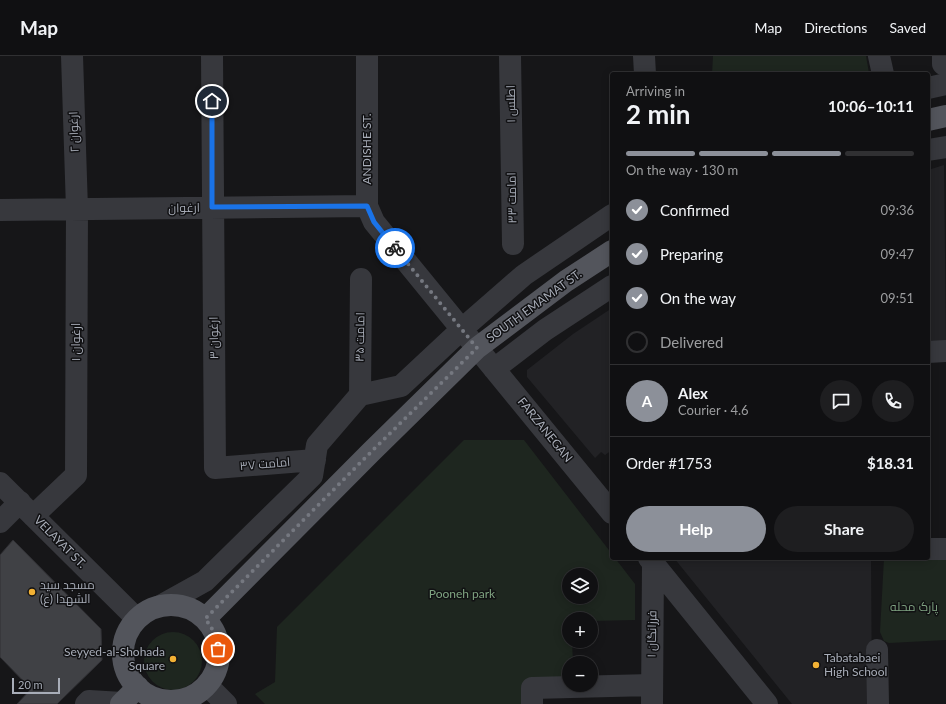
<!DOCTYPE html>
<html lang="en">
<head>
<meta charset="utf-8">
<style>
	:root { --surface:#101012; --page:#1e1e20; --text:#f1f3f6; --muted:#9c9d9f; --line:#303032; --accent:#8c9099 }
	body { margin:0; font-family:Lato,Cairo,sans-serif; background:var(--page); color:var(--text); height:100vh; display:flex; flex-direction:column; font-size:15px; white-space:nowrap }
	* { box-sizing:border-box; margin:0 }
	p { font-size:13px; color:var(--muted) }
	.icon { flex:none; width:22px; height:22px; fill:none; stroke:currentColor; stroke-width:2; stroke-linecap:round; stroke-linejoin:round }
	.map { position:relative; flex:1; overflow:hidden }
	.panel { position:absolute; left:610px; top:16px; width:320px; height:488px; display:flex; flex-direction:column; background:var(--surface); border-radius:4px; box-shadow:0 2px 10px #0003,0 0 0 1px var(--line) }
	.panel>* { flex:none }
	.fabs { position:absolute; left:562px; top:512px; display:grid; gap:8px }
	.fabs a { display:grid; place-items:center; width:36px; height:36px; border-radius:50%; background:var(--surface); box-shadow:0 2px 10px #0003,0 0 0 1px var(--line); font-size:20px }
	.scale { position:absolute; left:12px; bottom:10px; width:48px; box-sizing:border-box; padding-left:4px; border:2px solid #a8adb8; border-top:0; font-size:11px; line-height:14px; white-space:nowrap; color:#a8adb8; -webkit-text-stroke:3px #111113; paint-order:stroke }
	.pin { position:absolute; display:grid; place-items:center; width:34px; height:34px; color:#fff; margin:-17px; border:2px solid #fff; border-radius:50%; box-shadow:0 1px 4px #0007 }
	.courier { position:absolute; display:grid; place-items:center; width:40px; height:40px; margin:-20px; border:3px solid #1a73e8; border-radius:50%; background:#fff; color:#222; box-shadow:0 1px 5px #0007 }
	.summary em { font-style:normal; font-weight:700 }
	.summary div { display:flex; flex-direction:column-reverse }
	.summary { display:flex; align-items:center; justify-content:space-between; height:68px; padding:0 16px }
	h1 { font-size:26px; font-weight:700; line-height:30px }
	.bar { display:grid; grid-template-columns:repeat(4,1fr); gap:6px 4px; align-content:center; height:48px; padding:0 16px }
	.bar i { height:5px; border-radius:3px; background:var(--line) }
	.bar .on { background:var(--accent) }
	.bar p { grid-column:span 4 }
	.line { display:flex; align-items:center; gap:10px; padding:0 16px; border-top:1px solid var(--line) }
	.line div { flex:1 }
	.round { display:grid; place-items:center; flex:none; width:42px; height:42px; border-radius:21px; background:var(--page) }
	ol { padding:0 16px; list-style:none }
	li { display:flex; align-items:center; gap:12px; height:44px }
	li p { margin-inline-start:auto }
	li .icon { padding:4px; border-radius:50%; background:var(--accent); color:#fff; stroke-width:4 }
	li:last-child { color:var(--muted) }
	li i { width:22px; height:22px; border:2px solid var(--line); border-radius:50% }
	.primary-button { display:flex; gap:8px; margin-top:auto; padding:8px 16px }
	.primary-button a { flex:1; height:46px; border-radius:24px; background:var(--accent); color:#fff; font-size:16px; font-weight:700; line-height:46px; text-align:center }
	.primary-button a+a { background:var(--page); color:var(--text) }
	header { display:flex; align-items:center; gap:24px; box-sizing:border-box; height:56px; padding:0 20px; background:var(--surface); border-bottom:1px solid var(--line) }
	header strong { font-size:19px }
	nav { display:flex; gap:22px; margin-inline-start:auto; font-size:14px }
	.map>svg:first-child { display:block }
	.built { fill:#222225 }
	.green { fill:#1e261f; fill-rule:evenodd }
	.building { fill:#404145; stroke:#303034 }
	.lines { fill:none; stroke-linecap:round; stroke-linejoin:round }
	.minor { stroke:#37383d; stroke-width:22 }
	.major { stroke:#53555c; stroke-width:22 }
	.done { stroke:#757880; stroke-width:4; stroke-dasharray:0 7.2 }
	.route { stroke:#1a73e8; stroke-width:5 }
	.poi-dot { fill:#f2b134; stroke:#111113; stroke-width:1.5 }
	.labels { text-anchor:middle; stroke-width:3; stroke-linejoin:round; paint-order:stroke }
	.street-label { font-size:12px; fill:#a8adb8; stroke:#111113 }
	.poi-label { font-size:12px; fill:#a8adb8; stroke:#111113; text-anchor:start }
	.park-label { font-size:12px; fill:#7fa381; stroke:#111113 }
</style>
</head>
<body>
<header>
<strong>Map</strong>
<nav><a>Map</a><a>Directions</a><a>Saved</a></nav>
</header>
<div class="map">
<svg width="946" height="648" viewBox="0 0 946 648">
	<rect width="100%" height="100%" fill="#161618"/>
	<!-- built -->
	<path class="built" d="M944 109 946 285H928V114Z
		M612 252V394L605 399 601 396 595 402 527 321V314L573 278Z
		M674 502H871L872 648H792Z"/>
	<!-- green -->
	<path class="green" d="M713 0H866L869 17 712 18Z
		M464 384H524L612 498V502H615L635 528V564L591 565V563H569V585H572L573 607H569V625L523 648H265L255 638 275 626 277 571ZM569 519H591V541H569Z
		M946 499V584L889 587 884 585 880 576 884 502H928Z
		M144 605a29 29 0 1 1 58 0a29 29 0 1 1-58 0Z"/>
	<!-- building -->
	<path class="building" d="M13 484 101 573 102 604 57 648H17L31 633 0 601V499Z"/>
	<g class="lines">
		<!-- minor -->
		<path class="minor" d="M212 0 215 412 315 404
			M367 0V150L374 166 612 457
			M510 0 513 188
			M644 0 645 18
			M879 0 883 18
			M943 0V8
			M928 32 946 28
			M928 94 946 91
			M0 154 367 150
			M928 296 946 295
			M494 313 545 274 612 230
			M360 339 361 223
			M0 427 137 563
			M33 460 76 419 77 153 72 0
			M0 466 20 446
			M928 493H946
			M649 502 767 648
			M160 550 205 525 312 420 317 389 360 339 401 330 462 273 524 219 612 159
			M877 594 878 648
			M207 629 226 648
			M86 648 89 645 122 647
			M532 648V632L651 629
			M652 648 653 507"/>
		<!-- major -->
		<path class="major" d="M928 64 946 60
			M123 597a48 48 0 1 1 96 0a48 48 0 1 1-96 0Z
			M205 563 371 396 477 292 566 225 612 195
			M121 648 138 631"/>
	</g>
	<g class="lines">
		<!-- done -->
		<path class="done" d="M218 593C217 582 213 572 205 563L371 396 477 292 395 192"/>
		<!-- route -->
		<path class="route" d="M212 45V151L367 150 374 166 395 192"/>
	</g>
	<!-- markers -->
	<g class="poi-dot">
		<circle cx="32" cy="536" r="4"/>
		<circle cx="173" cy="603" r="4"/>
		<circle cx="816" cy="609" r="4"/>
	</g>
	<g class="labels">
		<!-- street labels -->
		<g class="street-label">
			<text transform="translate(511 48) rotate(-91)" y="4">اطلس ۱</text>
			<text transform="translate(74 76) rotate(-92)" y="4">ارغوان ۲</text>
			<text transform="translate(367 93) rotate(-90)" y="4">ANDISHE ST.</text>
			<text transform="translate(512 142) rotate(-91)" y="4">امامت ۳۳</text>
			<text transform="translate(184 152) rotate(-1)" y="4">ارغوان</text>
			<text transform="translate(534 250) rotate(-36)" y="4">SOUTH EMAMAT ST.</text>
			<text transform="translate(360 281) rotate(-89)" y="4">امامت ۳۵</text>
			<text transform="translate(214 282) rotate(-91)" y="4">ارغوان ۳</text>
			<text transform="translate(76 286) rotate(-90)" y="4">ارغوان ۱</text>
			<text transform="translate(545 374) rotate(51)" y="4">FARZANEGAN</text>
			<text transform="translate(265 408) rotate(-5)" y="4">امامت ۳۷</text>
			<text transform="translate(60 486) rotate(45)" y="4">VELAYAT ST.</text>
			<text transform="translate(652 578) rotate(-89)" y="4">فرزانگان ۱</text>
		</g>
		<!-- poi labels -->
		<g class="poi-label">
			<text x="40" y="533">مسجد سید<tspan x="40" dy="14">الشهدا (ع)</tspan></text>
			<text x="165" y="600" text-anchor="end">Seyyed-al-Shohada<tspan x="165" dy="14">Square</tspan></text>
			<text x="824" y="606">Tabatabaei<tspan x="824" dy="14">High School</tspan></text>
		</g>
		<!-- park labels -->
		<g class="park-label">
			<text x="462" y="542">Pooneh park</text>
			<text x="914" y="555">پارک محله</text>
		</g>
	</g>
</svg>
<div class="fabs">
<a><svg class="icon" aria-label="layers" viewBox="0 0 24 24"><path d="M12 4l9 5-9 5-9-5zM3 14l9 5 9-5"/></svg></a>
<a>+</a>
<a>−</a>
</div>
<div class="scale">20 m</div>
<div class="pin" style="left:218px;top:593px;background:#ea580c"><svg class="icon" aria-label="bag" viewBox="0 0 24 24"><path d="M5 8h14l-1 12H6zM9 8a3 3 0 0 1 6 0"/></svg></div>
<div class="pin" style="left:212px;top:45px;background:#1f2937"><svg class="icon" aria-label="home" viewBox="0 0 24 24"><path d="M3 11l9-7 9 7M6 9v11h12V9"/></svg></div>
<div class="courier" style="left:395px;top:192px"><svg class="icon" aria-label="bike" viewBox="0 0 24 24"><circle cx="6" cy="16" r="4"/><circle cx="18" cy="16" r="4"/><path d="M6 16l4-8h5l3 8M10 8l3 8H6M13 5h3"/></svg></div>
<section class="panel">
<div class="summary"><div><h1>2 min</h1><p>Arriving in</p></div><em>10:06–10:11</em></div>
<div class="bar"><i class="on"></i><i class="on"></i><i class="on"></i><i></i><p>On the way · 130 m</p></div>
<ol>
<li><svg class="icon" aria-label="check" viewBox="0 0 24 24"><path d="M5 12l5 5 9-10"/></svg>Confirmed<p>09:36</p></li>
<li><svg class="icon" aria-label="check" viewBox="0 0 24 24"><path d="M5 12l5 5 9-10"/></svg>Preparing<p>09:47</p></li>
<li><svg class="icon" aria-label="check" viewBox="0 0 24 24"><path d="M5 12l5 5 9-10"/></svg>On the way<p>09:51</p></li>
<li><i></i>Delivered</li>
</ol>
<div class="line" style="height:72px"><b class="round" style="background:var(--accent);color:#fff">A</b><div><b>Alex</b><p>Courier · 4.6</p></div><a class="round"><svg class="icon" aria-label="chat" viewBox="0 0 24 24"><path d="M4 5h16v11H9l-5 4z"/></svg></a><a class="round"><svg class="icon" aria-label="phone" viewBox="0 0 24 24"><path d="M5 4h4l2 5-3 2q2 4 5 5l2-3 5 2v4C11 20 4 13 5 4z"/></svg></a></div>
<div class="line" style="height:52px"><div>Order #1753</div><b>$18.31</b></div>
<div class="primary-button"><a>Help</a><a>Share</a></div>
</section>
</div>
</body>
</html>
